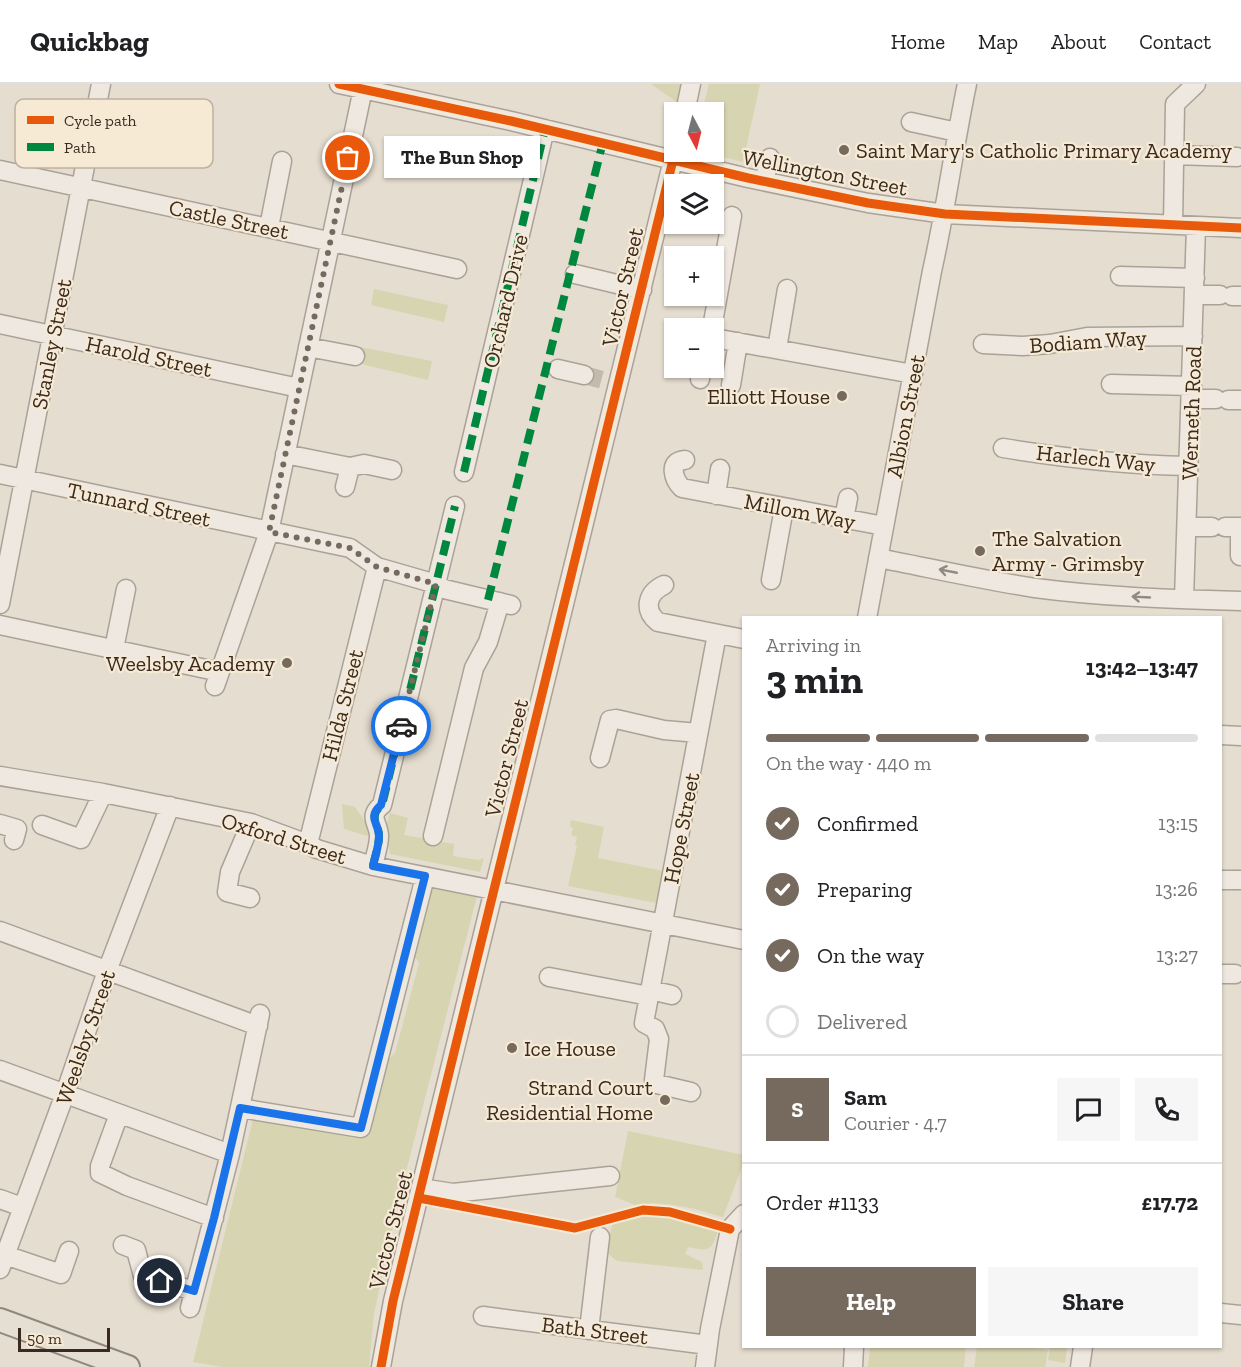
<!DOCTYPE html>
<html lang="en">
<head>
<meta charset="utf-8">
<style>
	:root { --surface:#fff; --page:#f6f6f6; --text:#202124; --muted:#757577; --line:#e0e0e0; --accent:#76695d }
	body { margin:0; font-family:"Zilla Slab",serif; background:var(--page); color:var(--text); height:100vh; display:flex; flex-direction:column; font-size:22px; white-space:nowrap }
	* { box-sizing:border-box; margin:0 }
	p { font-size:20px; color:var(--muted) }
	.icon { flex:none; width:33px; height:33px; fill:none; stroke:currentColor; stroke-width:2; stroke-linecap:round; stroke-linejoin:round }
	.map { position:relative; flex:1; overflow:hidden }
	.details { position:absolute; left:742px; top:532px; width:480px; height:732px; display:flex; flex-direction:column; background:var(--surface); border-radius:0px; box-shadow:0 2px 4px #0004 }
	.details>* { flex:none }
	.needle { width:39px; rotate:173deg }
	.fabs { position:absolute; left:664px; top:18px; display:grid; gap:12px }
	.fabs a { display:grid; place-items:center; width:60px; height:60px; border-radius:0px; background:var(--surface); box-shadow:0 2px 4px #0004; font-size:30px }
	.scale { position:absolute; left:18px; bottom:15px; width:92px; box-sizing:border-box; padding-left:6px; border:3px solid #3a2a1f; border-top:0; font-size:16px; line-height:21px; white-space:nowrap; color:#3a2a1f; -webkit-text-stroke:4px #f6ead5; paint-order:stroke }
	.pin { position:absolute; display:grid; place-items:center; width:51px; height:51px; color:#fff; margin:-26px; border:3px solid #fff; border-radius:50%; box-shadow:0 2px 6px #0007 }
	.courier { position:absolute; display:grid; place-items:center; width:60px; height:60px; margin:-30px; border:4px solid #1a73e8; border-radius:50%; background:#fff; color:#222; box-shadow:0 2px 8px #0007 }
	.bubble { position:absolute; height:42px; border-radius:0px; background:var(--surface); box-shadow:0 2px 4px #0004; font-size:20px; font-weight:800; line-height:42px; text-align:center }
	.summary em { font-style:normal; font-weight:800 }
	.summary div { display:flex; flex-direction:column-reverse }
	.summary { display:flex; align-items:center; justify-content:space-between; height:102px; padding:0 24px }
	h1 { font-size:39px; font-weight:800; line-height:45px }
	.bar { display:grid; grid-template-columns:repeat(4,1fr); gap:9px 6px; align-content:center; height:72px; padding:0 24px }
	.bar i { height:8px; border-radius:4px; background:var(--line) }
	.bar .selected { background:var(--accent) }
	.bar p { grid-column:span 4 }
	.line { display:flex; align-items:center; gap:15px; padding:0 24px; border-top:2px solid var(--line) }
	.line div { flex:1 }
	.round { display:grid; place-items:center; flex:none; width:63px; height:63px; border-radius:0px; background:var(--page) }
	ol { padding:0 24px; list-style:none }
	li { display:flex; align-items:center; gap:18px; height:66px }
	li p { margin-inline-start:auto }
	li .icon { padding:6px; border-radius:50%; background:var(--accent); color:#fff; stroke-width:4 }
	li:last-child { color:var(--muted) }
	li i { width:33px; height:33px; border:3px solid var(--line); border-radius:50% }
	.cta { display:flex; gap:12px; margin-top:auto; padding:12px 24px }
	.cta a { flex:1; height:69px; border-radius:0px; background:var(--accent); color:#fff; font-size:24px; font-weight:800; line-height:69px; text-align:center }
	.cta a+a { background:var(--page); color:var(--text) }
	header { display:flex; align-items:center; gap:36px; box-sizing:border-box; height:84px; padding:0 30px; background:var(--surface); border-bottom:2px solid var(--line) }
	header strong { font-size:28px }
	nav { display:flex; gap:33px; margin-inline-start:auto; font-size:21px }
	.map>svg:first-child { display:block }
	.green { fill:#d7d5b1 }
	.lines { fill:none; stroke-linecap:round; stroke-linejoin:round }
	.minor-tunnel { stroke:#c3b9ac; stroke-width:18; stroke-dasharray:18 9; stroke-linecap:butt }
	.minor-casing { stroke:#aba297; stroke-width:21 }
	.major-casing { stroke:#90887e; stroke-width:26 }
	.minor { stroke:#eee8e0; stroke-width:18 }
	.major { stroke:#e5ded2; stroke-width:22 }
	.quiet { stroke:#00873e; stroke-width:8; stroke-dasharray:15 8; stroke-linecap:butt }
	.cycleway-casing { stroke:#f6ead5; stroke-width:13 }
	.cycleway { stroke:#e8590c; stroke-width:9 }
	.oneway { stroke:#948980 }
	.done { stroke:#76695d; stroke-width:6; stroke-dasharray:0 10.8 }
	.route { stroke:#1a73e8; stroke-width:8 }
	.poi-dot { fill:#76695d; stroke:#f6ead5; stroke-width:2 }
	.labels { text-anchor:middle; stroke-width:4.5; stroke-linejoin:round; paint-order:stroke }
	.poi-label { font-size:22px; fill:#3a2a1f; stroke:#f6ead5; text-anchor:start }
	.street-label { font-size:22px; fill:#3a2a1f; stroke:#f6ead5 }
	.key { fill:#f6ead5; stroke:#beb09e; stroke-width:1.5 }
	.key-label { font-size:16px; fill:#3a2a1f }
</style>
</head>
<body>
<header>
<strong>Quickbag</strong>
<nav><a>Home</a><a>Map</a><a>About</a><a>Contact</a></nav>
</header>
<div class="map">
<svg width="1241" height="1283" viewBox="0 0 1241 1283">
	<rect width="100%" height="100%" fill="#e5ddcf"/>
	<!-- green -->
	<path class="green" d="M651 0H683L678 19Z
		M709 0H760L743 78 702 68H714V28H702Z
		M374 205 448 221 444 238 371 221Z
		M360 263 432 277 428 296 357 279Z
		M342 720 355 723 371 746 367 752 344 745Z
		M390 729 408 734 404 751 454 760 453 772 478 776 484 774 480 788 390 770 385 744Z
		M571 736 604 743 598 774 664 787 658 817 656 819 568 802 577 762 575 761 577 753 571 751 573 744 570 743Z
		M433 799 473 808 477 812 397 1123 374 1230 369 1283H223L193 1278 254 1031 370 1045 386 978 395 969 419 879 415 873Z
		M628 1047 744 1071V1078L723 1133 695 1125 674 1121 653 1119 635 1121 615 1113Z
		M648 1130C672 1131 696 1135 718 1146 712 1167 709 1168 688 1163L685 1170 702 1178 703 1186 617 1177 606 1168 613 1137Z
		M870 1263H966L964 1283H868Z
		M977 1263H1026L1048 1266 1045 1283H974Z
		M1047 1263H1067L1065 1279 1048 1276 1050 1264Z"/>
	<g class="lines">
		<!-- minor-tunnel -->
		<path class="minor-tunnel" d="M584 291 603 296"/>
		<!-- minor casing -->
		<g class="minor-casing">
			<path id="minor" d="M339 0 511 37 748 94 868 119 945 130 1241 144
				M685 28 691 0
				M911 38 957 48
				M1174 71 1237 73
				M0 86 457 185
				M764 97 770 74
				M1173 141 1175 20 1196 0
				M269 143 282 77
				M575 190 642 206
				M1120 192 1195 194
				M1194 211H1220
				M1232 212H1241
				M0 240 299 304
				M712 244 732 132
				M714 254 913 290
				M983 260 1023 262 1050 260 1087 253 1193 252
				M308 263 355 272
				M777 265 787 205
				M558 285 584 291
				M700 295 702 284
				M1111 300 1192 302
				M731 301 738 258
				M1191 315H1216
				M1228 316H1241
				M1003 364C1065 374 1126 381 1188 382
				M285 370 350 383 345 403
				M685 376C667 377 674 396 682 404L884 442
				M350 383 364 380 392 386
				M464 388 545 45
				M0 390 350 464 377 483 436 500 444 505 511 521
				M716 411 720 385
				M844 435 848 414
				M1187 443H1212
				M1225 443H1240V472
				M878 474C930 484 983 496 1035 504 1103 513 1172 515 1241 517
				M771 496 784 424
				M664 501C647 509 643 526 658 538L744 555
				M1184 515 1196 142
				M0 520 101 0
				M867 534 932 187C946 125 954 62 967 0
				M0 541 220 588
				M114 565 126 505
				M215 602 269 448 364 0
				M1221 651 1241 652
				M600 674 610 636 616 635 664 646 698 649
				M0 692 103 709 251 739 308 760 317 765 373 782 744 856
				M0 740 17 745 14 756
				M42 741 81 755 103 709
				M433 752 474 584 488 558 500 518
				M308 760 377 483
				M373 782C375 772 379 762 379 752 379 739 367 733 382 721L455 422
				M1221 796H1241
				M250 814 227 808 230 788 251 739
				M0 847 258 942
				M1221 890H1235
				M549 893 649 912
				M650 906 672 911
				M0 986 230 1070
				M691 1008 657 1000 654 996 659 955 655 945 644 939 717 550
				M240 1024 361 1044 425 793
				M119 1030 100 1082V1089L127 1102 214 1134
				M421 1104 453 1109 610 1092
				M0 1115 22 1123
				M123 1161 136 1166 143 1192 194 1207
				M5 1171 61 1190 69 1167
				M0 1185 65 1010 107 887 170 722
				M190 1224 230 1070 260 930
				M1221 1229 1241 1231
				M483 1232 708 1261
				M589 1246 600 1153
				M381 1283 393 1217 675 68
				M705 1283 710 1245 730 1145 744 1130
				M853 1283 854 1263
				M1080 1283 1083 1263"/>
		</g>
		<!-- major casing -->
		<g class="major-casing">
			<path id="major" d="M0 1236 128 1283"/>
		</g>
		<!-- minor -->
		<use href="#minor" class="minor"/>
		<!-- major -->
		<use href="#major" class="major"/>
		<!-- quiet -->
		<path class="quiet" d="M464 388 545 45
			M488 516 603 58
			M373 782C375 772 379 762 379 752 379 739 367 733 382 721L455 422"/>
		<!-- cycleway casing -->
		<g class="cycleway-casing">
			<path id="cycleway" d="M339 0 511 37 748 94 868 119 945 130 1241 144
				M419 1114 575 1144 643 1126 670 1128 730 1145
				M381 1283 393 1217 675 68"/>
		</g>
		<!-- cycleway -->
		<use href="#cycleway" class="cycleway"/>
	</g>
	<!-- one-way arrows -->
	<defs><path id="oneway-shaft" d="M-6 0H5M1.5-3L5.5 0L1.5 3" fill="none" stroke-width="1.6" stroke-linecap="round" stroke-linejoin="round" transform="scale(1.5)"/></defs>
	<g class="oneway">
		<use href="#oneway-shaft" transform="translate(948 487) rotate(-169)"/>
		<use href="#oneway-shaft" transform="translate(1141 513) rotate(-177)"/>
	</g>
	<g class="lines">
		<!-- done -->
		<path class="done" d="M348 74 269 448 350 464 377 483 436 500 401 642"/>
		<!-- route -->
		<path class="route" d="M160 1197 194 1207 214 1134 240 1024 361 1044 425 792 373 782C375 772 379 762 379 752 379 740 367 733 381 721L401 642"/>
	</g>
	<!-- markers -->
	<g class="poi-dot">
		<circle cx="844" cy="66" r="6"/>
		<circle cx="842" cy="312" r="6"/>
		<circle cx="980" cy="467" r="6"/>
		<circle cx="287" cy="579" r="6"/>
		<circle cx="512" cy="964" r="6"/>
		<circle cx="665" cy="1016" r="6"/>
	</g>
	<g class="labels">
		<!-- poi labels -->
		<g class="poi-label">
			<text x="856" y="74">Saint Mary's Catholic Primary Academy</text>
			<text x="830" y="320" text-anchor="end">Elliott House</text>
			<text x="992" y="462">The Salvation<tspan x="992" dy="25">Army - Grimsby</tspan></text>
			<text x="275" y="587" text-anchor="end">Weelsby Academy</text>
			<text x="524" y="972">Ice House</text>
			<text x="653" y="1011" text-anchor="end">Strand Court<tspan x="653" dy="25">Residential Home</tspan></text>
		</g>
		<!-- street labels -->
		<g class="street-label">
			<text transform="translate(825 88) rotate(11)" y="8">Wellington Street</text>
			<text transform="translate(229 135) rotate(12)" y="8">Castle Street</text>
			<text transform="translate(622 203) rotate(-77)" y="8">Victor Street</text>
			<text transform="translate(505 217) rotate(-77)" y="8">Orchard Drive</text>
			<text transform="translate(1088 257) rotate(-4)" y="8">Bodiam Way</text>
			<text transform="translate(51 260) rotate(-79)" y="8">Stanley Street</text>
			<text transform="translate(149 272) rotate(12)" y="8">Harold Street</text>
			<text transform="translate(1191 329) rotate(-88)" y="8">Werneth Road</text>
			<text transform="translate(905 332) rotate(-79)" y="8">Albion Street</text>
			<text transform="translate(1096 374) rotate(6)" y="8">Harlech Way</text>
			<text transform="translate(139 420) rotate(12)" y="8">Tunnard Street</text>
			<text transform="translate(800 427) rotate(11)" y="8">Millom Way</text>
			<text transform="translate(342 621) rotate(-76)" y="8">Hilda Street</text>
			<text transform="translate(506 674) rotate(-76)" y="8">Victor Street</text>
			<text transform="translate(681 744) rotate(-79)" y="8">Hope Street</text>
			<text transform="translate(284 754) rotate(17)" y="8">Oxford Street</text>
			<text transform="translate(85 953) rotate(-71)" y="8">Weelsby Street</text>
			<text transform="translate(390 1146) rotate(-76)" y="8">Victor Street</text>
			<text transform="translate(595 1246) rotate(7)" y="8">Bath Street</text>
		</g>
	</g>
	<!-- legend -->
	<rect x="15" y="15" width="198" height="69" rx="9" class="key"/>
	<rect x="27" y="32" width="27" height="8" fill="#e8590c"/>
	<rect x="27" y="59" width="27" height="8" fill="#00873e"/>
	<g class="key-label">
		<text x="64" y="42">Cycle path</text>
		<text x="64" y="69">Path</text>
	</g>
</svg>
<div class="fabs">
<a><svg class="needle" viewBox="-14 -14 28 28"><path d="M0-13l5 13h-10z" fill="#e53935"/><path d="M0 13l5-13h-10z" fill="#757577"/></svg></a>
<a><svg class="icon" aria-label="layers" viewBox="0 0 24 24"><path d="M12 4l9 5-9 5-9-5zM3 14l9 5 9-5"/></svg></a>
<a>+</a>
<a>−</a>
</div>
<div class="scale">50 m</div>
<div class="pin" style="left:348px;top:74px;background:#ea580c"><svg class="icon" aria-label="bag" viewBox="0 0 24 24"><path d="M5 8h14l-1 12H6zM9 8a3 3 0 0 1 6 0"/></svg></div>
<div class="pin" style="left:160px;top:1197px;background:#1f2937"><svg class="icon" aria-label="home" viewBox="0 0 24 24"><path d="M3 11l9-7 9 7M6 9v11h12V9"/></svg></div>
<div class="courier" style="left:401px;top:642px"><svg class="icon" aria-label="car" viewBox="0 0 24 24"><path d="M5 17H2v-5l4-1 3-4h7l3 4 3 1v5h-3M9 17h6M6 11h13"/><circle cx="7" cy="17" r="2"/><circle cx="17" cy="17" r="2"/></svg></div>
<div class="bubble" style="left:384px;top:52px;width:156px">The Bun Shop</div>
<section class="details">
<div class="summary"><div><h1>3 min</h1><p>Arriving in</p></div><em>13:42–13:47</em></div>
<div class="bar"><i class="selected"></i><i class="selected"></i><i class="selected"></i><i></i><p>On the way · 440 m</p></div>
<ol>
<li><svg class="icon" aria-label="check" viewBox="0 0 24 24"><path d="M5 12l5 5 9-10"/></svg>Confirmed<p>13:15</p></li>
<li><svg class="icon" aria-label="check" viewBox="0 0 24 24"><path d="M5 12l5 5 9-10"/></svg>Preparing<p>13:26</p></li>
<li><svg class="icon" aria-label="check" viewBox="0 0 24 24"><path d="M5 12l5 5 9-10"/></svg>On the way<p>13:27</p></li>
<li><i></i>Delivered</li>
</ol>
<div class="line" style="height:108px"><b class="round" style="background:var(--accent);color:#fff">S</b><div><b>Sam</b><p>Courier · 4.7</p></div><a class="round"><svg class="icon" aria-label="chat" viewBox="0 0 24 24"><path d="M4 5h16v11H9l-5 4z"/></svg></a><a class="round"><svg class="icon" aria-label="phone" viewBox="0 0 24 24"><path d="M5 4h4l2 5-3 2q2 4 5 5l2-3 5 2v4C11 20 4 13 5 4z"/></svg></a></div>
<div class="line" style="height:78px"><div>Order #1133</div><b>£17.72</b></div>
<div class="cta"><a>Help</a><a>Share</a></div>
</section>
</div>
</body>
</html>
